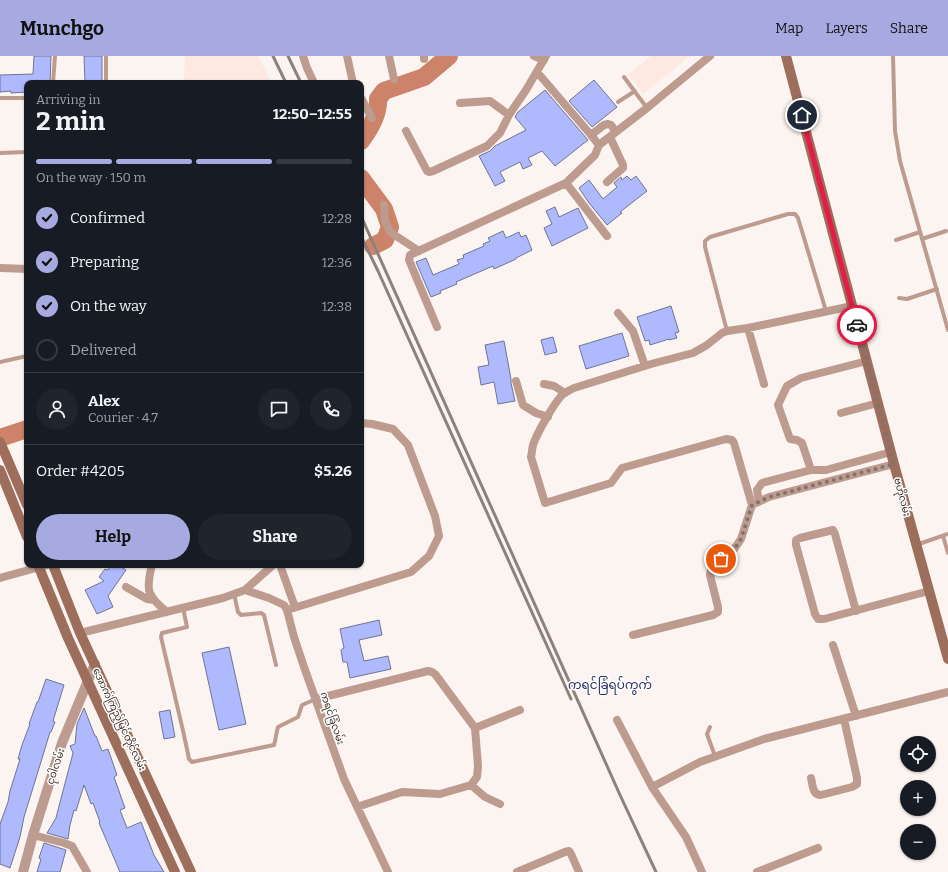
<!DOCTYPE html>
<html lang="en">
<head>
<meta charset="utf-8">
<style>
	:root { --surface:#171b24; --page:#20242c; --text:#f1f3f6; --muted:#9ea1a6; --line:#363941; --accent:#a7aae0 }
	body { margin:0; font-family:Bitter,"Noto Sans Myanmar",serif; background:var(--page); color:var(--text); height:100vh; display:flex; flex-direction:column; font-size:15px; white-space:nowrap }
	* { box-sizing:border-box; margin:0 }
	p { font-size:13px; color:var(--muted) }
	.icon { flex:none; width:22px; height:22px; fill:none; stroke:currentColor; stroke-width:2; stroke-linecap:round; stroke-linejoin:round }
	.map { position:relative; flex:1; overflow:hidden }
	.drawer { position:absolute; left:24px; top:24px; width:340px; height:488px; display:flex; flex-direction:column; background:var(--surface); border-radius:8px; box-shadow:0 1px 3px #0004 }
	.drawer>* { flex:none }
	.buttons { position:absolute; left:900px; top:680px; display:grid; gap:8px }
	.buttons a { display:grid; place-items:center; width:36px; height:36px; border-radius:50%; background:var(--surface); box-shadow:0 1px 3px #0004; font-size:20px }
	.pin { position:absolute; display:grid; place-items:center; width:34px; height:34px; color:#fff; margin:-17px; border:2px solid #fff; border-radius:50%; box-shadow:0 1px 4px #0007 }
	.courier { position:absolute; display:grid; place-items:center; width:40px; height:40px; margin:-20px; border:3px solid #e11d48; border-radius:50%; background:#fff; color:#222; box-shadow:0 1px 5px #0007 }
	.headline em { font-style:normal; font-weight:700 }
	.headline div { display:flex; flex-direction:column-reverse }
	.headline { display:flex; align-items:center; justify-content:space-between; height:68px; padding:0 12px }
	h1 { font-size:26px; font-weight:700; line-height:30px }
	.bar { display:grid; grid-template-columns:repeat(4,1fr); gap:6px 4px; align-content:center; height:48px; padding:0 12px }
	.bar i { height:5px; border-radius:3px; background:var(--line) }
	.bar .on { background:var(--accent) }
	.bar p { grid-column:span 4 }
	.line { display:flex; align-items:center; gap:10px; padding:0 12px; border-top:1px solid var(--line) }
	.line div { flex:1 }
	.round { display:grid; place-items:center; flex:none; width:42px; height:42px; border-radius:21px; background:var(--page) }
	ol { padding:0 12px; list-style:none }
	li { display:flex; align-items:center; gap:12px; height:44px }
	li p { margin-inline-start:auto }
	li .icon { padding:4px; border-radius:50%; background:var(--accent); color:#111; stroke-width:4 }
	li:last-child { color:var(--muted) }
	li i { width:22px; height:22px; border:2px solid var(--line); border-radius:50% }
	.button { display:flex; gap:8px; margin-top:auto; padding:8px 12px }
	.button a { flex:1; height:46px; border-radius:24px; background:var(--accent); color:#111; font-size:16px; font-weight:700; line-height:46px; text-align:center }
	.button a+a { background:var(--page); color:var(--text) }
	header { display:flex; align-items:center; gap:24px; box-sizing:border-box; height:56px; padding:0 20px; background:var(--accent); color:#111 }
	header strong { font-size:19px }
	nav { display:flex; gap:22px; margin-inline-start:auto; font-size:14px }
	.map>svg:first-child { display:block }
	.built { fill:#fde9e2 }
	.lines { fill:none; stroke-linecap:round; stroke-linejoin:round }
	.river { stroke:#cc8369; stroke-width:18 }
	.building { fill:#aeb9fe; stroke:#6f7494 }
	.service { stroke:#bd9b8f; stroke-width:4 }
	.minor { stroke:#bd9b8f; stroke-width:8 }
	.tertiary { stroke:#bd9b8f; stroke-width:10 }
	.secondary { stroke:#9e6e5d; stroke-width:10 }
	.rail { stroke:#8d817c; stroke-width:3 }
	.done { stroke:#80736e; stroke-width:4; stroke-dasharray:0 7.2 }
	.route { stroke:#e11d48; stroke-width:5 }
	.labels { text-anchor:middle; stroke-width:3; stroke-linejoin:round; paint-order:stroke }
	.street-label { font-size:10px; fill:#3d2e28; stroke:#fff }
	.quarter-label { font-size:12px; fill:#272a64; stroke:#fff }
</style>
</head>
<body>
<header>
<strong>Munchgo</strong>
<nav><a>Map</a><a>Layers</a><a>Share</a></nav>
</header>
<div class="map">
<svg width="948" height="816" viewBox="0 0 948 816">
	<rect width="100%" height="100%" fill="#fcf4f1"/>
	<!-- built -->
	<path class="built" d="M185 0H258L272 27H184Z
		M651 0H690L643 38 628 18Z"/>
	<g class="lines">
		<!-- river -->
		<path class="river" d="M361 85C370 73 379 58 378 43L384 35 424 21 449 0
			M361 122 384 153 390 171 385 184 373 190
			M0 382 27 373"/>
	</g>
	<!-- building -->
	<path class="building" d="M34 0H51L50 27H27V36L11 37V35L0 36V19L33 18Z
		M84 0H102V27H85Z
		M594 24 617 51 592 71 569 45Z
		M545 34 588 84 555 110 542 95 528 102 532 109 523 113 520 106 500 116 505 125 495 130 479 100 490 95 495 90 526 74 515 61 518 56Z
		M627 120 631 124 636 120 647 135 620 156 622 157 607 169 589 147 579 132 589 124 603 143 617 131 614 127 621 121 622 124Z
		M555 151 559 161 578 152 588 172 552 190 544 172 552 168 546 155Z
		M503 175 506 182 519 176 521 181 526 179 532 194 516 202V203L494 213 493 210 456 226 457 228 440 235 441 237 431 241 416 206 426 202 433 219 459 208 457 204 464 202 463 199 484 190 483 188 490 185 488 182Z
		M671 250 679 276 675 277 677 282 669 284V283L650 289 649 284 645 285 637 261Z
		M622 277 629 300 586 313 579 290Z
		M553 281 557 296 545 299 541 284Z
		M504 285 511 323V327L515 345 498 348 494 326 481 329 478 311 489 309 485 289Z
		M111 509H118L126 514 108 540 113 551 97 558 85 534 104 525 99 521 105 513 108 514Z
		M379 564 382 579 359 584 364 605 388 600 391 613 350 622 347 606H343L341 594 344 592 340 573Z
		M229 591 246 668 219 674 202 597Z
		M46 623 64 629 53 665 55 666 51 676H50L44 696 24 761 20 781 10 812 0 808V768L8 746 10 735 20 703H18L22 689 30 668H29L37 646H38Z
		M84 652 95 680H96L102 695 108 693 117 719 114 721 125 752 120 754 127 772 141 766 154 799 164 816H120L99 767 100 766 93 747 91 748 84 729 76 755 74 754 70 769 68 783 47 777 56 762 58 754 73 697 70 690 75 688 77 668Z
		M170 654 175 681 164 683 159 656Z
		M44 787 66 794 60 816H37L41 803 39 802Z"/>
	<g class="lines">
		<!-- service -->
		<path class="service" d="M106 0V27
			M893 0 895 75 900 105 948 274
			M624 21 647 52
			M53 27 55 0
			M0 42H27
			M618 46 635 35
			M0 97 27 96
			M922 183 946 175
			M896 184 920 176
			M899 242 907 243 937 233
			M727 275 705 191V185L710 181 788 158H795L798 162 826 255
			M0 306 27 300
			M943 480 948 497
			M916 489 948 478
			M234 538 238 556 241 559 261 557 264 559 276 609
			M183 552 187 571 162 577 161 581 184 679 189 703 192 706 274 689C276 683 276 677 278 671L298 661 302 649 316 643
			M710 671 707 678 715 700"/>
		<!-- minor -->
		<path class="minor" d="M303 0 307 12 314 27
			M347 0 353 27
			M389 0 394 23
			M424 0V3
			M534 0 544 4
			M537 16 591 79 599 89
			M361 42 372 62
			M460 47 490 45 509 59
			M406 75 427 115 429 116 433 115 487 90 500 77 509 59 526 34 546 0
			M591 79 604 69 608 68 611 69 616 76
			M607 126 623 112V109L610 81
			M566 127 607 180
			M384 149 385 164 390 176 419 195
			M0 212 27 213
			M618 257 633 275 645 310
			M437 271 409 204 410 199 566 127 595 99 599 89 647 52 710 0
			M748 272 764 328
			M867 305 801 322 787 330 778 349 790 383 797 384 802 387 811 414H826L891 396
			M516 325 523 349 536 357 548 361
			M544 328 554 330 565 337
			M841 357 878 347
			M759 445 757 434 762 427 811 414
			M752 449 769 441 894 408
			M152 509C150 516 147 531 150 537 153 545 161 551 167 556
			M280 509 295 551
			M0 522 47 509
			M126 531 147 543 154 544
			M245 534 269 542 284 549 287 554 294 581 304 611 344 723 388 816
			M287 554 411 516 429 500 439 480 435 460 408 389 393 373 372 368 361 367
			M856 555 835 478 833 474 800 482 796 484V489L815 558 818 563H824L929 535
			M80 577 223 542 245 534 273 509
			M633 579 713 559 718 556V551L710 519 712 507 730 499 741 483 752 449 734 387 732 384 726 383 622 412 611 427 545 447 531 401C532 397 532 393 533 389 537 377 554 347 563 338 566 336 570 334 574 332L651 308 693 297 707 289 722 277 727 275 748 272 852 250
			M833 589 856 660
			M316 643 428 615 432 616 435 618 475 672 478 710 477 721 471 729 440 738 402 736 357 751
			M617 664 652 731 686 781 702 816
			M475 672 520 654
			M811 722C813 729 812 739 821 739L852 731 857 728V722L844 663
			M471 729 485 741 500 748
			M652 731 700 706 764 683 948 636
			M33 779 64 787 72 790 87 816
			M517 816 565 796 569 795 571 798 579 816
			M757 816 818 792"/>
		<!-- tertiary -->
		<path class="tertiary" d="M23 816 33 779 62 687 95 608"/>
		<!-- secondary -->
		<path class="secondary" d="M786 0 894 408 948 603
			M0 386 27 449
			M0 414 27 481
			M38 509 68 582 175 816
			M53 509 80 577 191 816"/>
		<!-- rail -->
		<path class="rail" d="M273 0 286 27
			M288 0 301 27
			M361 160 620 739 656 816
			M361 180 378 215 571 643"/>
	</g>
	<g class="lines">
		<!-- done -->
		<path class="done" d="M721 503 730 500 741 483 752 449 769 441 894 408 857 269"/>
		<!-- route -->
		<path class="route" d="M802 59 857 269"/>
	</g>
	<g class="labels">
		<!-- street labels -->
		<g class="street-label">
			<text transform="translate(903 441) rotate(75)" y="4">ဗဟိုလမ်း</text>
			<text transform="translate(333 662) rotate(71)" y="4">ကရင်ခြံလမ်း</text>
			<text transform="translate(120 663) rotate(65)" y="4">အောက်ကြည့်မြင်တိုင်လမ်း</text>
			<text transform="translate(55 710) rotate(-72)" y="4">ငုဝါလမ်း</text>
		</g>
		<!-- quarter labels -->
		<g class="quarter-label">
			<text x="610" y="633">ကရင်ခြံရပ်ကွက်</text>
		</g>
	</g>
</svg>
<div class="buttons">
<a><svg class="icon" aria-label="locate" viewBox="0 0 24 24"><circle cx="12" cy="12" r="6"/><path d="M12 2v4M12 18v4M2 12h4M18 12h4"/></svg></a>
<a>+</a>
<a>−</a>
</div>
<div class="pin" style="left:721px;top:503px;background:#ea580c"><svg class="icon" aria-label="bag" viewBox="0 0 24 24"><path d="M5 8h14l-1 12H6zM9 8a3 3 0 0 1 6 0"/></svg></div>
<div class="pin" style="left:802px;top:59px;background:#1f2937"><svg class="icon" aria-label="home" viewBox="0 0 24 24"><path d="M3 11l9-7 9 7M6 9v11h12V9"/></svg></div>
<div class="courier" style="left:857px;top:269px"><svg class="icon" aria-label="car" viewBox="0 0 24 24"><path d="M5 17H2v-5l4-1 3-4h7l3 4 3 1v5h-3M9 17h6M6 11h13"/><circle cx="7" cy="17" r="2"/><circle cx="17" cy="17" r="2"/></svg></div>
<section class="drawer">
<div class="headline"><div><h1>2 min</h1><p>Arriving in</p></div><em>12:50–12:55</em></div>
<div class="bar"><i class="on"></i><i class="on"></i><i class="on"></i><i></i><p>On the way · 150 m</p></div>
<ol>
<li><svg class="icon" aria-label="check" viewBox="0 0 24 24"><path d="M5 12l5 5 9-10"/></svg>Confirmed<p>12:28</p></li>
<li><svg class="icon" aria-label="check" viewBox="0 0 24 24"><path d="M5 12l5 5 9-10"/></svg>Preparing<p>12:36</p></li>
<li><svg class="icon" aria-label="check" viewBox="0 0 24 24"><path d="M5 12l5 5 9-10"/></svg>On the way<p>12:38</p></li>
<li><i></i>Delivered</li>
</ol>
<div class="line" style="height:72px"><a class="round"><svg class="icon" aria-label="person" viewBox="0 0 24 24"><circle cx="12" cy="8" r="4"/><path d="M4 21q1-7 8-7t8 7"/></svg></a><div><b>Alex</b><p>Courier · 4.7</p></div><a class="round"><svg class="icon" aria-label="chat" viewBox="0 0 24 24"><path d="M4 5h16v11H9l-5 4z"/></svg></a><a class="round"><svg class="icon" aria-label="phone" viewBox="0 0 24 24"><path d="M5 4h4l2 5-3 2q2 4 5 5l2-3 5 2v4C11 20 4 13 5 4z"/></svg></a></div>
<div class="line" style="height:52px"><div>Order #4205</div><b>$5.26</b></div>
<div class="button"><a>Help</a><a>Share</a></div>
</section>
</div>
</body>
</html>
